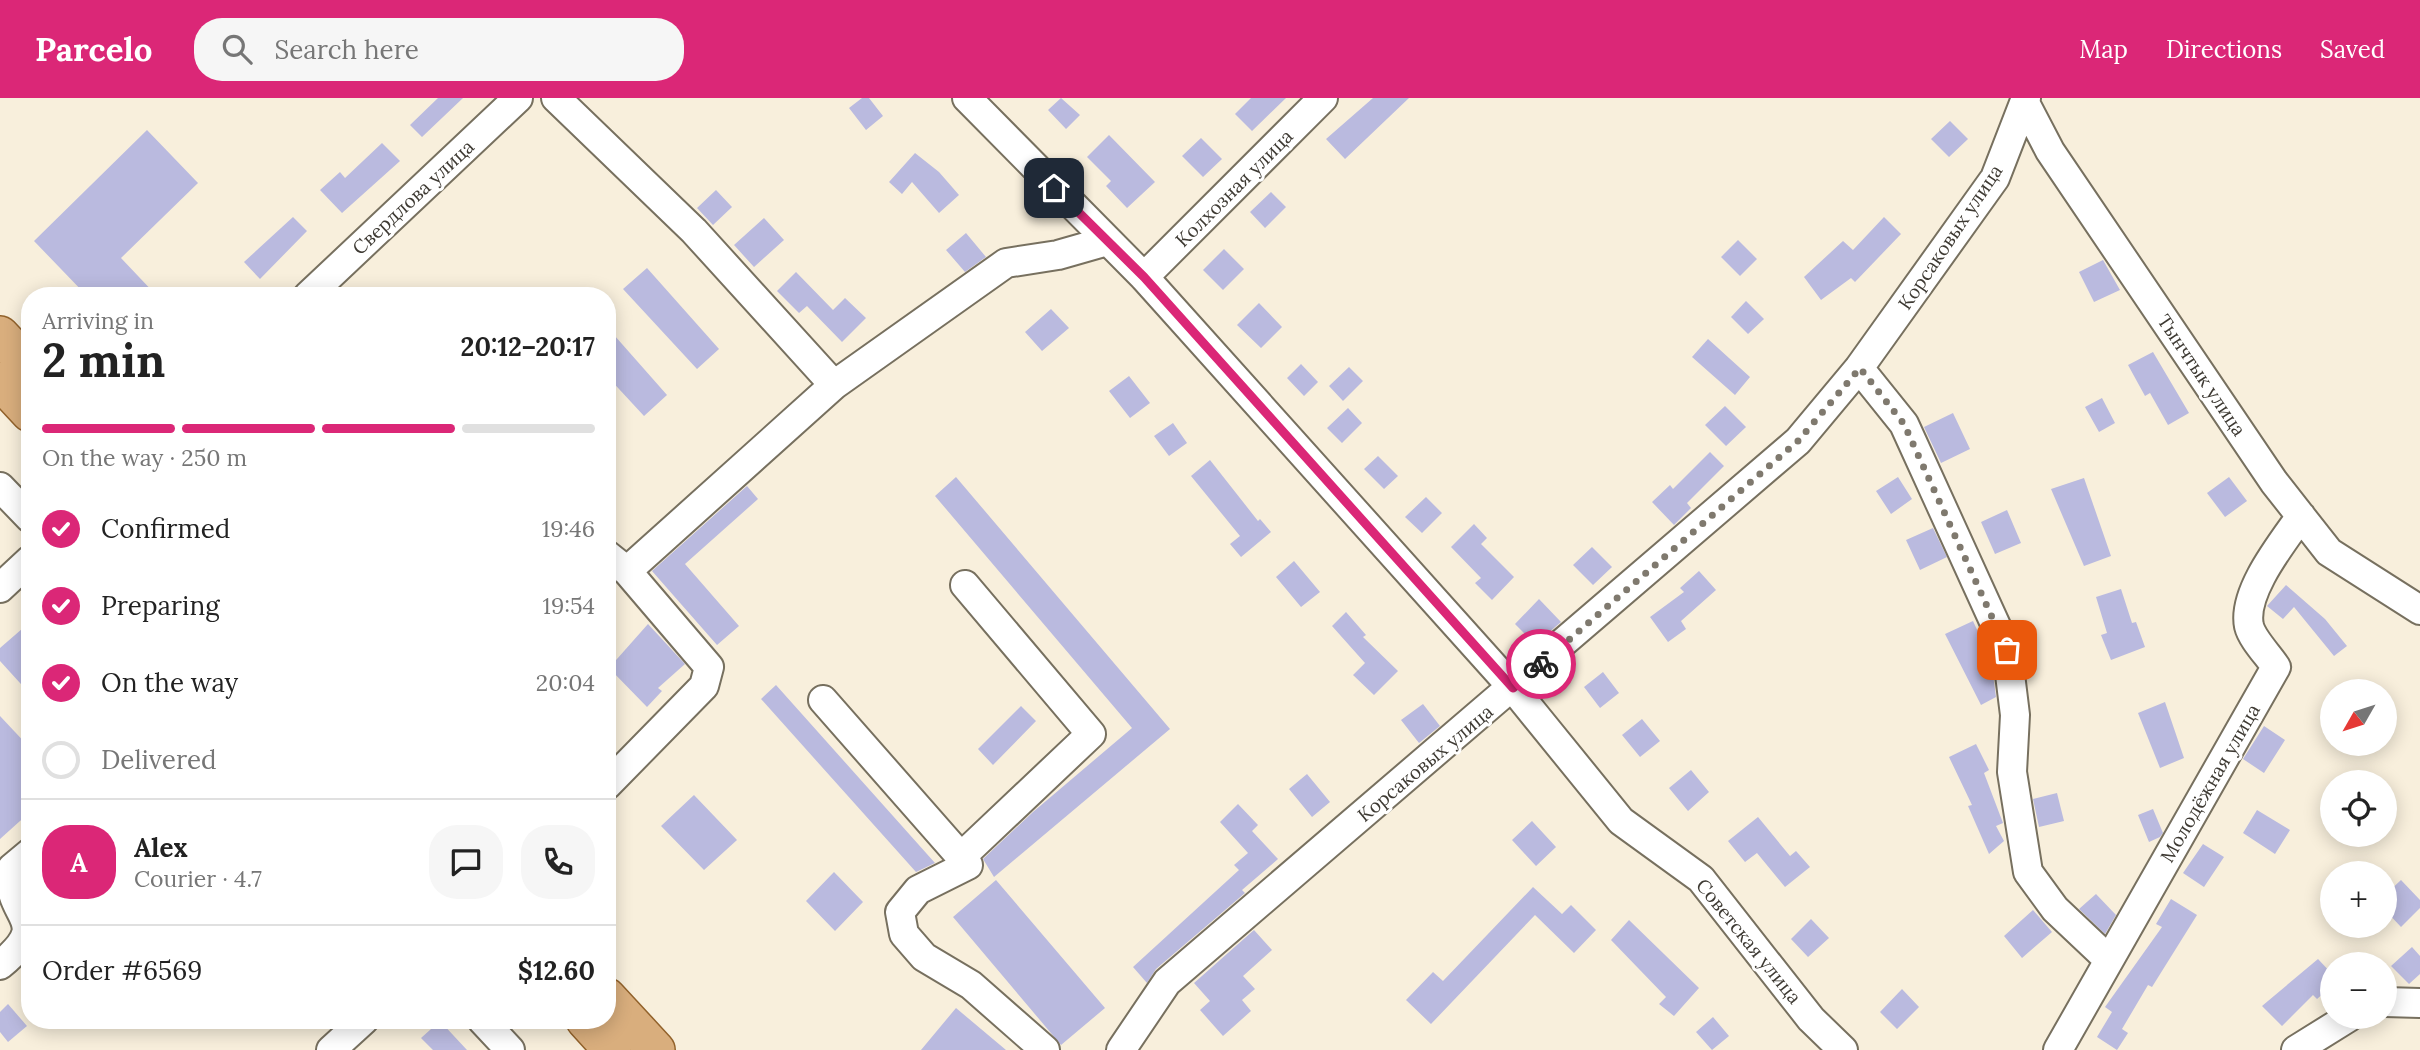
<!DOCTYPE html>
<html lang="en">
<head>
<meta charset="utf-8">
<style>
	:root { --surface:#fff; --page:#f6f6f6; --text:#222; --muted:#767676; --line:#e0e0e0; --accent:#db2777 }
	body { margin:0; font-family:Lora,serif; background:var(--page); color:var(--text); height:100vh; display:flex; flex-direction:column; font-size:26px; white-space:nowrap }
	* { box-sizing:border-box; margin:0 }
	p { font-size:23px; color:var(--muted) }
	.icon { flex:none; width:38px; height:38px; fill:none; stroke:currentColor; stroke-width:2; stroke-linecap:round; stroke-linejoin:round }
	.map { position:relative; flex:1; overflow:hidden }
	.side { position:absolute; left:21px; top:189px; width:595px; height:742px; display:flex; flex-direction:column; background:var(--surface); border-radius:28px; box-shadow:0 4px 18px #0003 }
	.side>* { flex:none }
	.needle { width:46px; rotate:231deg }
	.fabs { position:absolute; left:2320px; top:581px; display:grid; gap:14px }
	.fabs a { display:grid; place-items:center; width:77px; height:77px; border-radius:50%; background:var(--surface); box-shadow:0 4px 18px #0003; font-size:35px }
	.pin { position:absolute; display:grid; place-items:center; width:60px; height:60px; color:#fff; margin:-30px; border-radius:14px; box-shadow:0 4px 10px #0006 }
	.courier { position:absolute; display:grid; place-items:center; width:70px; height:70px; margin:-35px; border:5px solid #db2777; border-radius:50%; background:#fff; color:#222; box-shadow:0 2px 9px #0007 }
	.headline em { font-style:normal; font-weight:700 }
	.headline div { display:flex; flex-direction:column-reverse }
	.headline { display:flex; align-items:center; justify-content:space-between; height:119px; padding:0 21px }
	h1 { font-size:46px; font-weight:700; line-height:52px }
	.bar { display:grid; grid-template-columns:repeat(4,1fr); gap:10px 7px; align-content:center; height:84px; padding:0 21px }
	.bar i { height:9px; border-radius:5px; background:var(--line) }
	.bar .selected { background:var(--accent) }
	.bar p { grid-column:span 4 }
	.line { display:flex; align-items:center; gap:18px; padding:0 21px; border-top:2px solid var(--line) }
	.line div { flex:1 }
	.round { display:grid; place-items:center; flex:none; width:74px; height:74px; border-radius:28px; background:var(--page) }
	ol { padding:0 21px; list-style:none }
	li { display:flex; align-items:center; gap:21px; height:77px }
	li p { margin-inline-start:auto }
	li .icon { padding:7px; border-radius:50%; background:var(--accent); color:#fff; stroke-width:4 }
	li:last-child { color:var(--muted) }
	li i { width:38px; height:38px; border:4px solid var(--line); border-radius:50% }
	header { display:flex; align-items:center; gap:42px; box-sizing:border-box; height:98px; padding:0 35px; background:var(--accent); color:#fff }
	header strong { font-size:33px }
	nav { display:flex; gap:38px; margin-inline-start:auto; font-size:24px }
	.search { width:490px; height:63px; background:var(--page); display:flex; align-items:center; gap:18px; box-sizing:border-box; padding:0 24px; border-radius:28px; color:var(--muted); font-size:26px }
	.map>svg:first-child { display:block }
	.building { fill:#babadf }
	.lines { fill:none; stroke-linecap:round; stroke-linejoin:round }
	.minor-casing { stroke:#77705f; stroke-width:32 }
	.major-casing { stroke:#92622b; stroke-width:40 }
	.minor { stroke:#fff; stroke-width:28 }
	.major { stroke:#d9ae7d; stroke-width:37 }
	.done { stroke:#7f796e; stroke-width:7; stroke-dasharray:0 12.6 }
	.route { stroke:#db2777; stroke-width:9 }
	.labels { text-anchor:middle; stroke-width:6; stroke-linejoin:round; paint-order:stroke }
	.street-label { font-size:19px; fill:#3e3a33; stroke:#fff }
</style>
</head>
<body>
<header>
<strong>Parcelo</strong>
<div class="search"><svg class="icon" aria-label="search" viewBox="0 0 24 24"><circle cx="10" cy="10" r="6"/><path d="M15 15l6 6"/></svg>Search here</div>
<nav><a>Map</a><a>Directions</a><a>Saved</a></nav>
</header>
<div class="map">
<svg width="2420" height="952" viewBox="0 0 2420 952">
	<rect width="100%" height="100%" fill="#f8efdc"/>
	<!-- building -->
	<path class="building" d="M438 0H463L422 39 410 27Z
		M862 0H869L883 18 866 32 849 10Z
		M1061 0 1080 17 1066 31 1048 12Z
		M1251 0H1286L1252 33 1235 16Z
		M1373 0H1409L1345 61 1326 41Z
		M1950 23 1968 41 1949 59 1931 41Z
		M147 32 198 85 121 160 157 198H87L34 143Z
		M1109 37 1155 84 1127 110 1106 88 1111 83 1087 59Z
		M1201 40 1222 61 1203 79 1182 58Z
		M382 45 400 63 342 115 320 92 340 74 345 80Z
		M915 55 939 74 959 97 939 115 912 84 902 96 889 84Z
		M716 92 732 109 713 127 697 110Z
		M1271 94 1286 109 1265 130 1250 114Z
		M293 119 307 133 260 181 244 164Z
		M1884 119 1901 136 1855 184 1851 180 1821 202 1804 179 1843 143 1853 152Z
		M764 120 784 142 754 169 734 147Z
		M966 135 986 159 965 174 946 152Z
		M1738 142 1757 161 1740 178 1721 159Z
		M1224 151 1244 171 1223 192 1203 172Z
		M2103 162 2120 192 2094 204 2079 174Z
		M647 170 719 251 697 271 623 191Z
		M796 174 833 212 845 200 866 220 842 244 807 208 799 215 777 193Z
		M1746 203 1764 221 1748 236 1731 219Z
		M1259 205 1282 229 1261 250 1237 227Z
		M1051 211 1069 230 1042 253 1025 234Z
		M607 229 667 297 644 318 607 278Z
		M1708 241 1750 279 1735 297 1692 259Z
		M2153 254 2189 315 2168 327 2150 295 2145 298 2128 267Z
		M1301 266 1318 284 1304 298 1287 280Z
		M1349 269 1363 283 1343 303 1329 288Z
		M1129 278 1150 305 1130 320 1109 293Z
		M2102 300 2115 325 2099 334 2085 309Z
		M1725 308 1746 329 1726 348 1705 327Z
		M1348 310 1362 325 1342 345 1327 330Z
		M1953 315 1970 351 1941 365 1924 329Z
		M1173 325 1187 345 1169 358 1154 338Z
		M1710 354 1724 368 1687 405 1691 410 1674 427 1652 404 1670 387 1673 391Z
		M1378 358 1398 378 1384 391 1364 371Z
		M1210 362 1258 423 1260 421 1271 434 1241 459 1230 446 1240 438 1191 378Z
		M956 379 1170 631 994 779 983 761 1033 714 1132 630 935 398Z
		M1898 379 1912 401 1891 416 1876 393Z
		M2229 379 2247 403 2225 419 2207 395Z
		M2084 380 2111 458 2084 468 2051 391Z
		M747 388 758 401 685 466 739 528 717 547 652 473Z
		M1426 399 1442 415 1422 435 1405 419Z
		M2007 412 2021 445 1995 456 1981 424Z
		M1474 426 1487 440 1481 446 1514 479 1492 502 1475 485 1481 480 1451 449Z
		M1933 430 1947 459 1920 472 1906 442Z
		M1592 449 1612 469 1593 487 1573 467Z
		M1294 463 1320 494 1301 509 1276 479Z
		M1699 473 1716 492 1681 523 1686 531 1668 544 1650 519 1684 494 1680 490Z
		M2286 487 2325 521 2347 548 2334 558 2294 509 2283 521 2267 508Z
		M2121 491 2132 525 2136 524 2145 549 2111 562 2101 537 2107 535 2096 499Z
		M1539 501 1561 524 1535 546 1515 526Z
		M1346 514 1366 537 1363 539 1398 573 1374 597 1353 577 1365 565 1332 528Z
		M1973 523 1991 562 1996 599 1981 607 1945 536Z
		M30 524V596L0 563V550Z
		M648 526 685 566 658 590 662 593 647 609 609 570Z
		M1603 574 1619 595 1600 610 1584 589Z
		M776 587 935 765 916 774 761 601Z
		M2165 604 2184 660 2160 670 2138 615Z
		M1423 606 1440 628 1419 645 1401 622Z
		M1021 608 1036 623 993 667 978 651Z
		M0 618 30 650V714L0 741Z
		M1642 621 1660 643 1640 659 1622 637Z
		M2264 628 2285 642 2264 675 2243 661Z
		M1976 646 1989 672 1984 675 2003 725 1996 728 2004 743 1989 756 1968 708 1972 707 1949 659Z
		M1691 672 1709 694 1688 713 1669 690Z
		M1307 676 1330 704 1312 719 1289 691Z
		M2057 695 2064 723 2039 729 2033 701Z
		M694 697 737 742 704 772 661 728Z
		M1238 706 1258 727 1252 733 1278 761 1242 792 1245 795 1156 871 1147 885 1133 869 1239 772 1234 767 1248 755 1220 724Z
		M2153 711 2163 735 2160 739 2149 744 2138 717Z
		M2257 712 2290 732 2275 756 2243 735Z
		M1758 719 1790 758 1796 753 1810 769 1785 789 1757 755 1745 764 1728 743Z
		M1532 723 1556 749 1536 768 1512 742Z
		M2203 746 2224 759 2204 789 2183 775Z
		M834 774 863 804 835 833 806 803Z
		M996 782 1105 910 1061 947 953 819Z
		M2401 782 2420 802V810L2401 829 2385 812V797Z
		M1533 789 1562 816 1571 807 1596 832 1574 855 1535 817 1431 926 1406 902 1433 874 1443 883Z
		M2096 796 2116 817 2105 836 2079 811Z
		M2171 801 2197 817 2152 889 2148 887 2122 931 2128 935 2117 952 2097 939 2112 914 2105 909 2162 829 2156 826Z
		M2033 812 2052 834 2022 860 2004 838Z
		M1811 821 1829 840 1808 859 1791 841Z
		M1629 822 1699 890 1674 918 1659 906 1666 899 1611 842Z
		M1254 832 1272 852 1243 878 1255 891 1242 902 1251 913 1223 938 1200 912 1210 903 1194 885Z
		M2412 849 2420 858V876L2409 886 2391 868Z
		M2318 861 2333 877V887L2317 901 2313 897 2282 928 2262 908Z
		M1902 891 1919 909 1897 931 1880 914Z
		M8 906 27 928 8 944 0 934V914Z
		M956 910 1006 952H921Z
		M1713 919 1729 938 1712 952 1696 934Z
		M440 923 467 952H433L421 940Z"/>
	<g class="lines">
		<!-- minor casing -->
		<g class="minor-casing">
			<path id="minor" d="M556 0 694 133 834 287
				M967 0 1144 179 1513 590 1621 723 1701 781 1811 921 1843 952
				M2025 5 2050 53 2274 384 2329 454 2420 512
				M1144 179 1323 0
				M308 198 518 0
				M1859 270 1904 326 2007 552 2015 617 2012 674 2028 774 2055 811 2109 862
				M0 389 30 420
				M607 457 627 473 709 569 704 588 607 687
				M627 473 834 287 1006 165 1058 157 1107 143
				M0 490 30 462
				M823 602 968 767 918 792 900 814 904 836 924 859 971 887 1045 952
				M961 759 1091 636 965 487
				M0 867C57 820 4 822 12 770L30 755
				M2385 904 2420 905
				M482 922 510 952
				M331 952 364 922
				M1121 952 1167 884 1798 343 1859 270 1995 80 2026 0
				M2058 952 2276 569C2269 558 2252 541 2249 528 2242 494 2283 444 2301 418
				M2296 952 2349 919"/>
		</g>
		<!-- major casing -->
		<g class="major-casing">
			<path id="major" d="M0 237 30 269
				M0 283 30 315
				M607 899 656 952
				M585 922 612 952"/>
		</g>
		<!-- minor -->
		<use href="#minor" class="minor"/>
		<!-- major -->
		<use href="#major" class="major"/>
	</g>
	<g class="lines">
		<!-- done -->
		<path class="done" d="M1541 566 1798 343 1860 270 1904 326 2007 552"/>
		<!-- route -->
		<path class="route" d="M1054 90 1144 179 1513 590 1541 566"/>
	</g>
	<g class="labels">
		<!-- street labels -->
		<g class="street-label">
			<text transform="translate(1234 90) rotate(-45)" y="7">Колхозная улица</text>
			<text transform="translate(413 99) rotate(-43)" y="7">Свердлова улица</text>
			<text transform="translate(1950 139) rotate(-56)" y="7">Корсаковых улица</text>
			<text transform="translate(2202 277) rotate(56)" y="7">Тынчтык улица</text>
			<text transform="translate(1425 665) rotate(-40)" y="7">Корсаковых улица</text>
			<text transform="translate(2210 685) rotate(-60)" y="7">Молодёжная улица</text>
			<text transform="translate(1749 843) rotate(51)" y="7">Советская улица</text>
		</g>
	</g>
</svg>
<div class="fabs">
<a><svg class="needle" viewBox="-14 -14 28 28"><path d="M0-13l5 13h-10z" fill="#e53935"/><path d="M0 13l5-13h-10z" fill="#767676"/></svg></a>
<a><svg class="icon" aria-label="locate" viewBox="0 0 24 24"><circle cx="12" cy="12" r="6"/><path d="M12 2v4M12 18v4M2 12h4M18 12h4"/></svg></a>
<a>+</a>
<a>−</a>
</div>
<div class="pin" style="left:2007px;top:552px;background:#ea580c"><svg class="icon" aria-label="bag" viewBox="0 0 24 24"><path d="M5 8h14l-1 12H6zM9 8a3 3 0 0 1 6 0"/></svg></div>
<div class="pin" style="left:1054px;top:90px;background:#1f2937"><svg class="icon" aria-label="home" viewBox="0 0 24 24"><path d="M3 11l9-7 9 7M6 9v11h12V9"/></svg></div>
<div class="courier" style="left:1541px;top:566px"><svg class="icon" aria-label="bike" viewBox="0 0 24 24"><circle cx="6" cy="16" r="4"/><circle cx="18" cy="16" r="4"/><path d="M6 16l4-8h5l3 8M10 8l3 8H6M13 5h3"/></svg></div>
<section class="side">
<div class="headline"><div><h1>2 min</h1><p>Arriving in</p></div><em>20:12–20:17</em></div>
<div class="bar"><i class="selected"></i><i class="selected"></i><i class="selected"></i><i></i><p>On the way · 250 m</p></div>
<ol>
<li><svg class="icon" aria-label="check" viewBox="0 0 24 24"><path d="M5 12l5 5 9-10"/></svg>Confirmed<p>19:46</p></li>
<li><svg class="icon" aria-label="check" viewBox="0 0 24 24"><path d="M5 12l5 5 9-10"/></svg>Preparing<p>19:54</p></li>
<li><svg class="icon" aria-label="check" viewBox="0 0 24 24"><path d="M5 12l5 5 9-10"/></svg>On the way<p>20:04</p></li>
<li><i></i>Delivered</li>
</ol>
<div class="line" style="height:126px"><b class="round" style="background:var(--accent);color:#fff">A</b><div><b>Alex</b><p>Courier · 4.7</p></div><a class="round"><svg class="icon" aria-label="chat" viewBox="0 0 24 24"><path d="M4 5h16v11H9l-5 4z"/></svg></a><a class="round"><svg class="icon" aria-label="phone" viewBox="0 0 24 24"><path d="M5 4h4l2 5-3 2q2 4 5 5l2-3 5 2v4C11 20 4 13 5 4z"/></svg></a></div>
<div class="line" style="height:91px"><div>Order #6569</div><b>$12.60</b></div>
</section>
</div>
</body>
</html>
